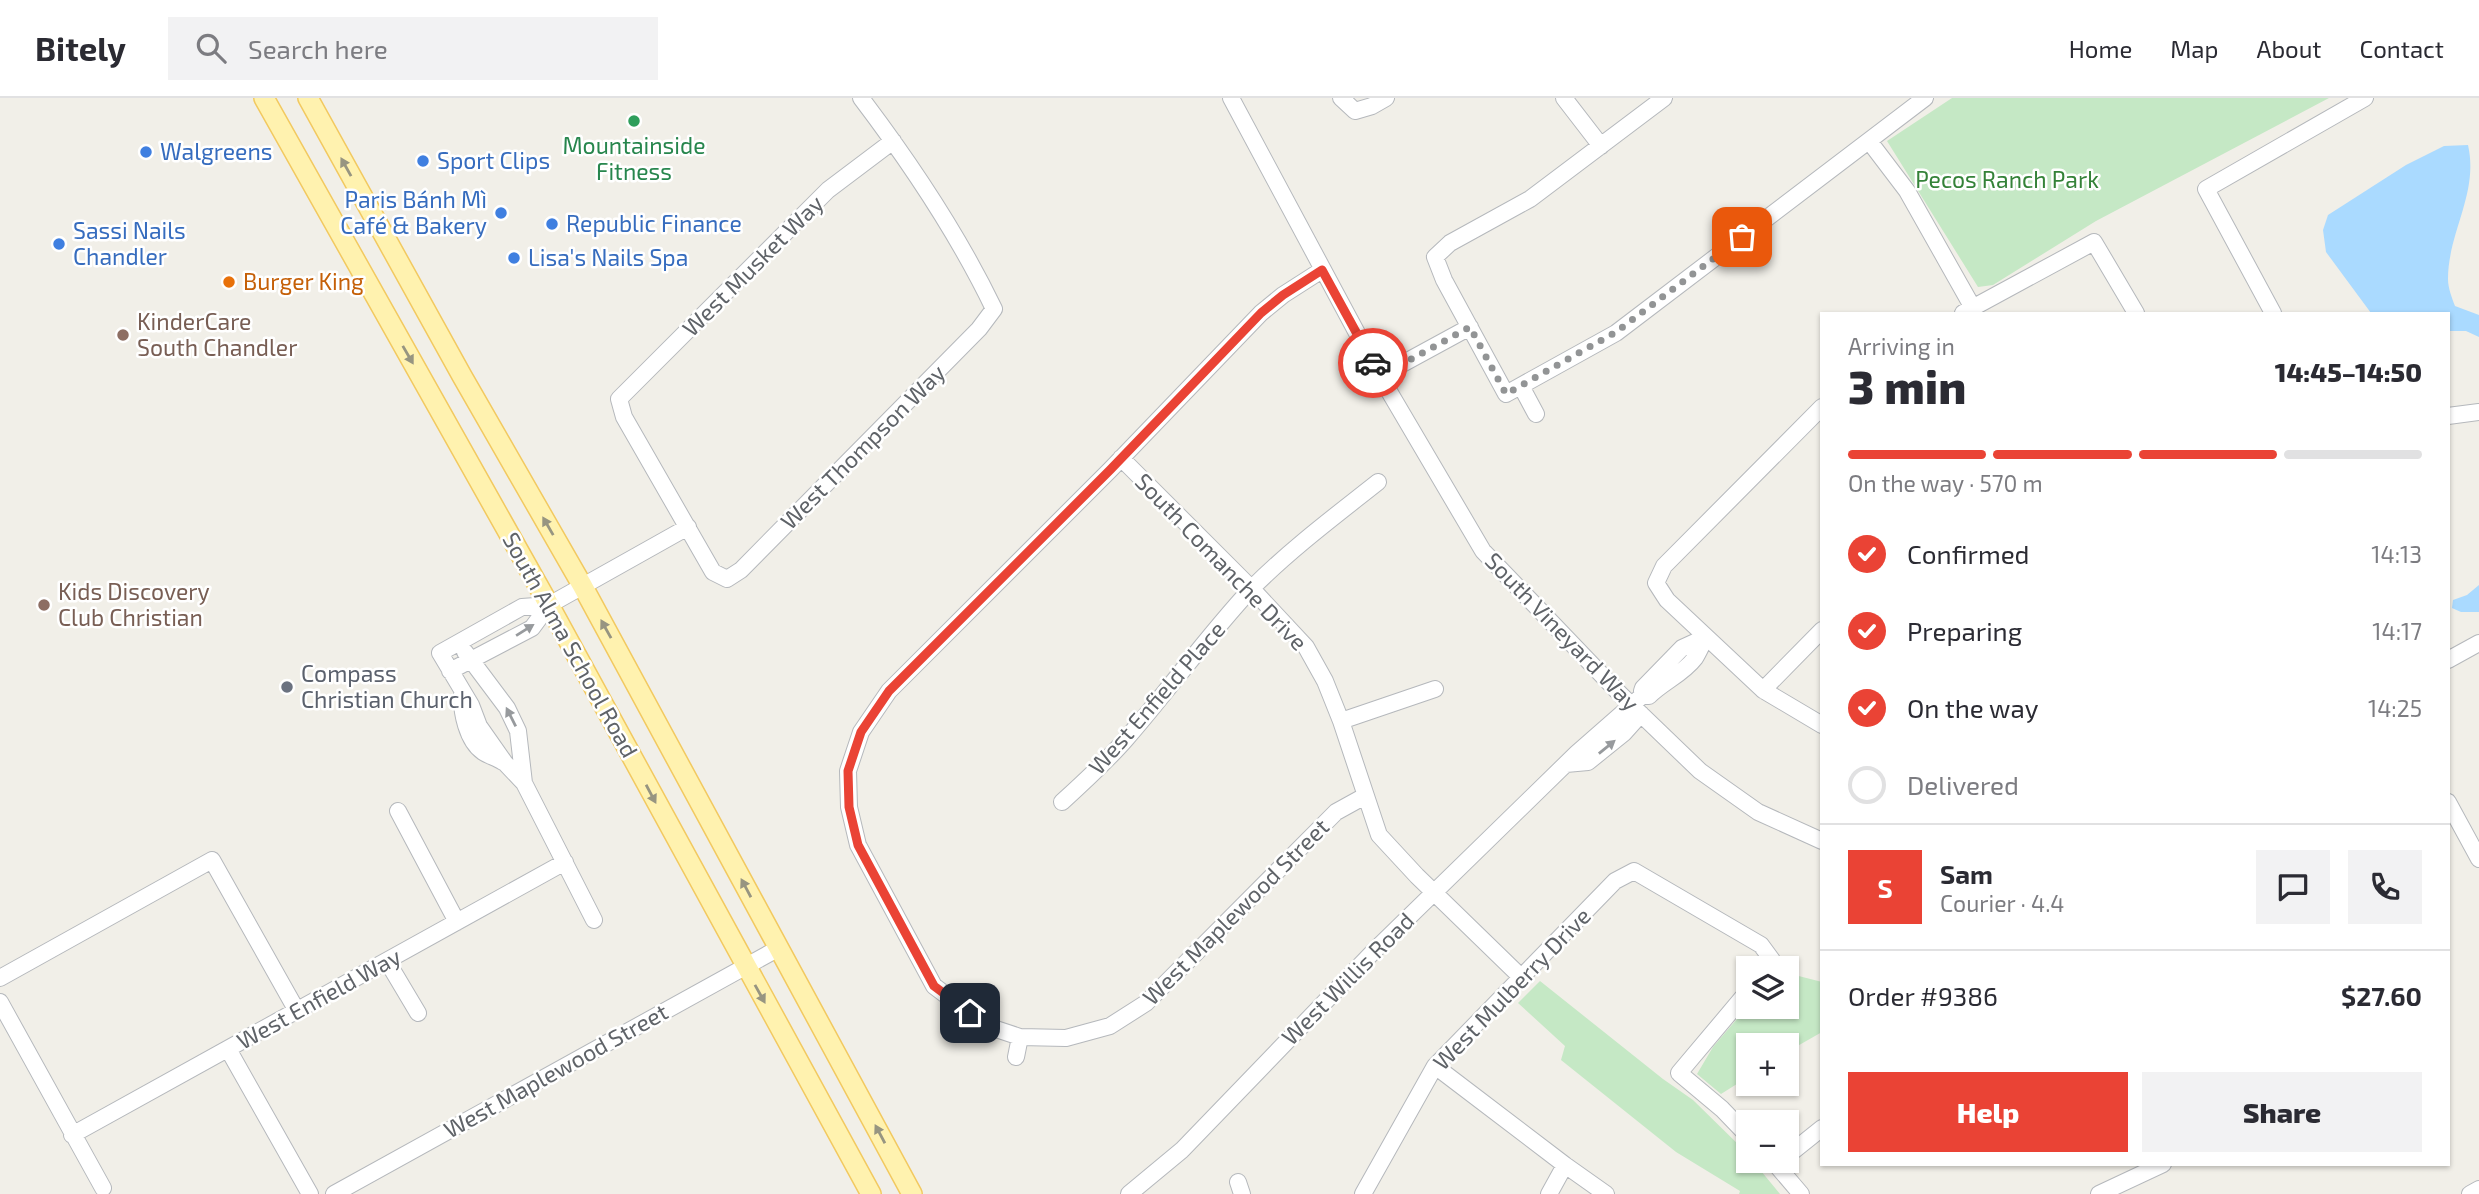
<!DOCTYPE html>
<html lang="en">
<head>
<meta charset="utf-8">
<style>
	:root { --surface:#fff; --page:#f2f2f3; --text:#2b2b33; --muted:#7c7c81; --line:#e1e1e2; --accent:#ea4335 }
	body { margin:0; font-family:"Exo 2",sans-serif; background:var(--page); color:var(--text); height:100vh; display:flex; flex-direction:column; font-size:26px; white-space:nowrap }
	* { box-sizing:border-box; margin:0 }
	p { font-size:23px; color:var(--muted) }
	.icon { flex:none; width:38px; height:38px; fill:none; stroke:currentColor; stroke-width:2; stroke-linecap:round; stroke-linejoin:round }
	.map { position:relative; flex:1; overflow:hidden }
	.details { position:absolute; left:1820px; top:214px; width:630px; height:854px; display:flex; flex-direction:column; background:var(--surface); border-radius:0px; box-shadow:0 2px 5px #0004 }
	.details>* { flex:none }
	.tools { position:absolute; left:1736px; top:858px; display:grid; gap:14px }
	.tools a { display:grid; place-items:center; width:63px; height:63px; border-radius:0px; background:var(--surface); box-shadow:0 2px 5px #0004; font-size:35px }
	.pin { position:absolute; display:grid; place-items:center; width:60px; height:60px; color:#fff; margin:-30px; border-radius:14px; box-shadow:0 4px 10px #0006 }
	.courier { position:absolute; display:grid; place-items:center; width:70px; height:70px; margin:-35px; border:5px solid #ea4335; border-radius:50%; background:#fff; color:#222; box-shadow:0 2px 9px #0007 }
	.overview em { font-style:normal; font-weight:800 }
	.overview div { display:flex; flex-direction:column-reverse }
	.overview { display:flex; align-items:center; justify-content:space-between; height:119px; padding:0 28px }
	h1 { font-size:46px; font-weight:800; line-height:52px }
	.bar { display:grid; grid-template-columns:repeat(4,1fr); gap:10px 7px; align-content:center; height:84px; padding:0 28px }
	.bar i { height:9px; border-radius:5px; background:var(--line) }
	.bar .current { background:var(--accent) }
	.bar p { grid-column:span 4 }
	.line { display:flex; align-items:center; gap:18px; padding:0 28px; border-top:2px solid var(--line) }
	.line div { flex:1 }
	.round { display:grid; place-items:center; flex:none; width:74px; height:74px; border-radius:0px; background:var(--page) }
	ol { padding:0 28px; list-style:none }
	li { display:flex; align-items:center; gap:21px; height:77px }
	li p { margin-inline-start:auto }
	li .icon { padding:7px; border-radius:50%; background:var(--accent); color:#fff; stroke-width:4 }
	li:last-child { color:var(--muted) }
	li i { width:38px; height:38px; border:4px solid var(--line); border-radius:50% }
	.action { display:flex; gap:14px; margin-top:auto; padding:14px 28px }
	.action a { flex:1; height:80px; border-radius:0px; background:var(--accent); color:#fff; font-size:28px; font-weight:800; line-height:80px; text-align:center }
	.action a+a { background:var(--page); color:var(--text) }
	header { display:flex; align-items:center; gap:42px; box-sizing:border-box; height:98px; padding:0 35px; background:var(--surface); border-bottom:2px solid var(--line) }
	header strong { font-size:33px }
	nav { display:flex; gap:38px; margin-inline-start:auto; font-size:24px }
	.search { width:490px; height:63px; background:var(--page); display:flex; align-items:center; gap:18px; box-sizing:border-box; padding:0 24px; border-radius:0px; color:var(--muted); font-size:26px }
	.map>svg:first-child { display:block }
	.green { fill:#c5e8c5 }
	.water { fill:#aadaff }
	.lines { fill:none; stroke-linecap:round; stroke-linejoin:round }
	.minor-casing { stroke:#b5b8bc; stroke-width:18 }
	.major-casing { stroke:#f2c960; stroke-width:22 }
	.minor { stroke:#fff; stroke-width:16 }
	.major { stroke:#fff2af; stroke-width:19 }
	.oneway { fill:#979581 }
	.oneway2 { fill:#979a9d }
	.done { stroke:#929495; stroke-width:7; stroke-dasharray:0 12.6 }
	.route { stroke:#ea4335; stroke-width:9 }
	.leisure-dot { fill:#2e9e5b; stroke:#fff; stroke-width:2.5 }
	.shop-dot { fill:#3f7fe0; stroke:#fff; stroke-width:2.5 }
	.food-dot { fill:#e8710a; stroke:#fff; stroke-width:2.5 }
	.education-dot { fill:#8d6e63; stroke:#fff; stroke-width:2.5 }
	.worship-dot { fill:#6b7280; stroke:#fff; stroke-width:2.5 }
	.labels { text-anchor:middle; stroke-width:5; stroke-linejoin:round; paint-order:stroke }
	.leisure-label { font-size:23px; fill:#27864d; stroke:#fff }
	.shop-label { font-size:23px; fill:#366cbe; stroke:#fff; text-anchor:start }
	.park-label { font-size:23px; fill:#348238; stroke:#fff }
	.street-label { font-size:23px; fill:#5f6368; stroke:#fff }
	.food-label { font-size:23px; fill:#c56008; stroke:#fff; text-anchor:start }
	.education-label { font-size:23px; fill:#785e54; stroke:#fff; text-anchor:start }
	.worship-label { font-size:23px; fill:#5b616d; stroke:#fff; text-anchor:start }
</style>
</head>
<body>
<header>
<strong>Bitely</strong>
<div class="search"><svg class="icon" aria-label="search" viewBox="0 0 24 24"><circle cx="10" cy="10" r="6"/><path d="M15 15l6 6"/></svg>Search here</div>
<nav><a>Home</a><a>Map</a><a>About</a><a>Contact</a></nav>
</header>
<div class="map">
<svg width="2479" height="1096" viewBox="0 0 2479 1096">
	<rect width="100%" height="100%" fill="#f1efe8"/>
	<!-- green -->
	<path class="green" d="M1952 0H2329L2096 123 1993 187 1978 189 1887 43Z
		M1787 875 1822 884V934L1787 954V947H1748V979L1721 996 1697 976 1713 949 1748 908H1787Z
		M1540 883 1663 981 1693 1002 1744 1052 1748 1058V1062H1752L1780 1096H1739L1740 1093 1676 1054 1561 962 1565 948 1518 905Z"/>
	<!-- water -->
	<path class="water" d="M2468 47C2479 95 2448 134 2448 181 2448 190 2452 200 2455 208L2479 217V239L2466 233H2448V215H2371L2326 154 2323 132 2328 117 2406 67 2444 48Z
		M2479 487V514H2461L2452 510 2453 502 2467 497Z"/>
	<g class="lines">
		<!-- minor casing -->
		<g class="minor-casing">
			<path id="minor" d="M861 0C911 66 958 136 994 211L979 231 741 472 727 481 713 474 624 319 619 301 828 92 893 43
				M1231 0 1380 278 1483 453 1621 597 1700 673 1758 714 1822 743
				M1341 0 1355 13 1372 8 1386 0
				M1564 0 1601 48
				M1664 0 1530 101 1450 145 1435 159 1444 182 1506 296 1616 235 1925 0
				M1869 43 1907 93 1973 210
				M1322 172 1283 197 1261 215 1110 372 889 593 861 634 848 673 849 709 858 747 934 888 987 928 1020 939 1066 940 1110 928 1146 905 1336 714 1365 698
				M1963 215 2094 144 2136 215
				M2273 215 2206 91 2365 0
				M1380 278 1470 229
				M1521 288 1536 316
				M1822 309 1664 468 1656 485 1667 502 1763 592 1822 627
				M2448 318 2479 314
				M1121 360 1252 491 1306 549 1325 583 1341 623 1379 737 1417 778 1521 879
				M549 507 522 509 440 555 471 607 479 628 505 665 524 685 594 822
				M465 554 507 610 518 633 524 685
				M2448 562 2479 545
				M450 573 532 530 549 507 688 429
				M1763 592 1822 532
				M1642 593 1643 590 1682 550 1706 539
				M462 596C461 614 467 643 483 654 489 658 497 660 503 664
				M1341 623 1435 591
				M1566 666 1588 664 1624 635 1641 616
				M1062 704C1084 684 1106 664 1126 641 1169 592 1207 538 1252 490 1291 451 1335 418 1378 384
				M2448 704 2479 761
				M398 713 457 824
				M387 863 418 915
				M0 880 212 762 297 913
				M1748 893 1679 975 1722 1011 1748 1038
				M0 904 103 1090
				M228 951 310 1096
				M1016 959 1020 939
				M1435 968 1565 1067 1606 1096
				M72 1037 565 764
				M1787 1058 1822 1030
				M1772 1062 1801 1096
				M1238 1084 1242 1096
				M334 1096 779 850
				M1129 1096 1182 1052 1373 854 1577 655 1642 598H1649C1663 584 1683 576 1695 560 1699 554 1702 546 1706 539
				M1363 1096 1435 968 1615 783 1634 773 1761 847 1772 862 1767 870
				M1549 1096 1565 1067
				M2099 1096 2163 1066
				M2470 1096 2479 1091"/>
		</g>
		<!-- major casing -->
		<g class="major-casing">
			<path id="major" d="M264 0 549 507 871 1096
				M308 0 462 278 582 487 912 1096"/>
		</g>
		<!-- minor -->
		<use href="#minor" class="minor"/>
		<!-- major -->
		<use href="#major" class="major"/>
	</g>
	<!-- one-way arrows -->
	<defs><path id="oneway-solid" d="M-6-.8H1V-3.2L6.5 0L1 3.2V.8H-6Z" transform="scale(1.75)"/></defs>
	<g class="oneway">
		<use href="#oneway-solid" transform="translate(346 69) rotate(-119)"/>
		<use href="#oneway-solid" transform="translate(408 257) rotate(60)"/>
		<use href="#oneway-solid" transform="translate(548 428) rotate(-120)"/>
		<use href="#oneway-solid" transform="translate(606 531) rotate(-119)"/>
		<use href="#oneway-solid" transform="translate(651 696) rotate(62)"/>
		<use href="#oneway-solid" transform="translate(746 790) rotate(-118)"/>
		<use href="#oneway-solid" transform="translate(760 896) rotate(61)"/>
		<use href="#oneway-solid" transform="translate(880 1036) rotate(-118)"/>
	</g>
	<g class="oneway2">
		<use href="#oneway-solid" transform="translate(525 532) rotate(-32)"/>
		<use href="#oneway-solid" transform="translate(511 619) rotate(-117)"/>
		<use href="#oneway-solid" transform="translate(1607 649) rotate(-39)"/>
	</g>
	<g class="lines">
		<!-- done -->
		<path class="done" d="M1373 265 1380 278 1470 229 1506 296 1616 234 1742 139"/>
		<!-- route -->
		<path class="route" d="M970 915 934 888 858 747 849 709 848 673 861 634 889 593 1110 372 1261 215 1283 197 1322 172 1373 265"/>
	</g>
	<!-- markers -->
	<circle class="leisure-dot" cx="634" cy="23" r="7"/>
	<g class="shop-dot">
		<circle cx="146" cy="54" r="7"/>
		<circle cx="423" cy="63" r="7"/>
		<circle cx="501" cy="115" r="7"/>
		<circle cx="552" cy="126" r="7"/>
		<circle cx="59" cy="146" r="7"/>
		<circle cx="514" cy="160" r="7"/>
	</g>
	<circle class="food-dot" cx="229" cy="184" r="7"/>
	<g class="education-dot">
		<circle cx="123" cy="237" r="7"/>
		<circle cx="44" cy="507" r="7"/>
	</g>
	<circle class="worship-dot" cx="287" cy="589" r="7"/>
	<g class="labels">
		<!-- leisure labels -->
		<g class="leisure-label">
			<text x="634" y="56">Mountainside<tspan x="634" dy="26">Fitness</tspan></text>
		</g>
		<!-- shop labels -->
		<g class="shop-label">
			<text x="160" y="62">Walgreens</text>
			<text x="437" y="71">Sport Clips</text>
			<text x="487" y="110" text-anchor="end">Paris Bánh Mì<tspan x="487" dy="26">Café &amp; Bakery</tspan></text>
			<text x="566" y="134">Republic Finance</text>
			<text x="73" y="141">Sassi Nails<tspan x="73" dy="26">Chandler</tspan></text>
			<text x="528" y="168">Lisa's Nails Spa</text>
		</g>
		<!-- park labels -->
		<g class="park-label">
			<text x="2007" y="90">Pecos Ranch Park</text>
		</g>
		<!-- street labels -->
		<g class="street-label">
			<text transform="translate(753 168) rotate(-45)" y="8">West Musket Way</text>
			<text transform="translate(863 349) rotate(-45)" y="8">West Thompson Way</text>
			<text transform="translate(1221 464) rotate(46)" y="8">South Comanche Drive</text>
			<text transform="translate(1562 534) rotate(46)" y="8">South Vineyard Way</text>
			<text transform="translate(570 547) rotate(61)" y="8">South Alma School Road</text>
			<text transform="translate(1157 600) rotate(-49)" y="8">West Enfield Place</text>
			<text transform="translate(1236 814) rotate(-45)" y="8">West Maplewood Street</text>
			<text transform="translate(1348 881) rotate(-45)" y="8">West Willis Road</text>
			<text transform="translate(1512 891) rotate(-46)" y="8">West Mulberry Drive</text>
			<text transform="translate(319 901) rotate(-29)" y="8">West Enfield Way</text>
			<text transform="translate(556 973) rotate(-29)" y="8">West Maplewood Street</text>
		</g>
		<!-- food labels -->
		<g class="food-label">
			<text x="243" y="192">Burger King</text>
		</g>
		<!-- education labels -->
		<g class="education-label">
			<text x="137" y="232">KinderCare<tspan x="137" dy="26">South Chandler</tspan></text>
			<text x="58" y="502">Kids Discovery<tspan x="58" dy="26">Club Christian</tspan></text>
		</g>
		<!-- worship labels -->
		<g class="worship-label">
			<text x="301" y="584">Compass<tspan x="301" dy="26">Christian Church</tspan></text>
		</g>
	</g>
</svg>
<div class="tools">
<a><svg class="icon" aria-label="layers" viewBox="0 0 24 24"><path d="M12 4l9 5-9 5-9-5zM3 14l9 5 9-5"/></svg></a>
<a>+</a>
<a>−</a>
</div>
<div class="pin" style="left:1742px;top:139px;background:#ea580c"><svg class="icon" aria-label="bag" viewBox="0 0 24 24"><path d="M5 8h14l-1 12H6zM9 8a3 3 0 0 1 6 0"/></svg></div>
<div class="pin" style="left:970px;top:915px;background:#1f2937"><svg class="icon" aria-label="home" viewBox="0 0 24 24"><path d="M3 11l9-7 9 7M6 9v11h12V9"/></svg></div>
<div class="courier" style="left:1373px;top:265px"><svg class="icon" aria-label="car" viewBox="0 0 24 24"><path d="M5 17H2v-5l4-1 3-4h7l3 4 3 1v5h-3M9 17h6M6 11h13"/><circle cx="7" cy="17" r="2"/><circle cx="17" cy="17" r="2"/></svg></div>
<section class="details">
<div class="overview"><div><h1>3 min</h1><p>Arriving in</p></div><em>14:45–14:50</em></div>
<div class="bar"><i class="current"></i><i class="current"></i><i class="current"></i><i></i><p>On the way · 570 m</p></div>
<ol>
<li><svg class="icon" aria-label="check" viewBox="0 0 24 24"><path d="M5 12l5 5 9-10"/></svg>Confirmed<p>14:13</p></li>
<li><svg class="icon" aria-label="check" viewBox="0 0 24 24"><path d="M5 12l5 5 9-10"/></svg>Preparing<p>14:17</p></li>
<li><svg class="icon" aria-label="check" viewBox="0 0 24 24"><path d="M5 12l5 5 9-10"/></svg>On the way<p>14:25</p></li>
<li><i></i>Delivered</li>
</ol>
<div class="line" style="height:126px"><b class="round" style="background:var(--accent);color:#fff">S</b><div><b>Sam</b><p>Courier · 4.4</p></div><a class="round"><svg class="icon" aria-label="chat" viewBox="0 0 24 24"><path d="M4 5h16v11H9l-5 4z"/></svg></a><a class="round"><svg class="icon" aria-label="phone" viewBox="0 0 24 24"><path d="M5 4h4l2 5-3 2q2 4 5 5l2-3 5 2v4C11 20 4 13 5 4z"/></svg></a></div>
<div class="line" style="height:91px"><div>Order #9386</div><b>$27.60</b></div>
<div class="action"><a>Help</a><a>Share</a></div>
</section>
</div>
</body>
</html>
